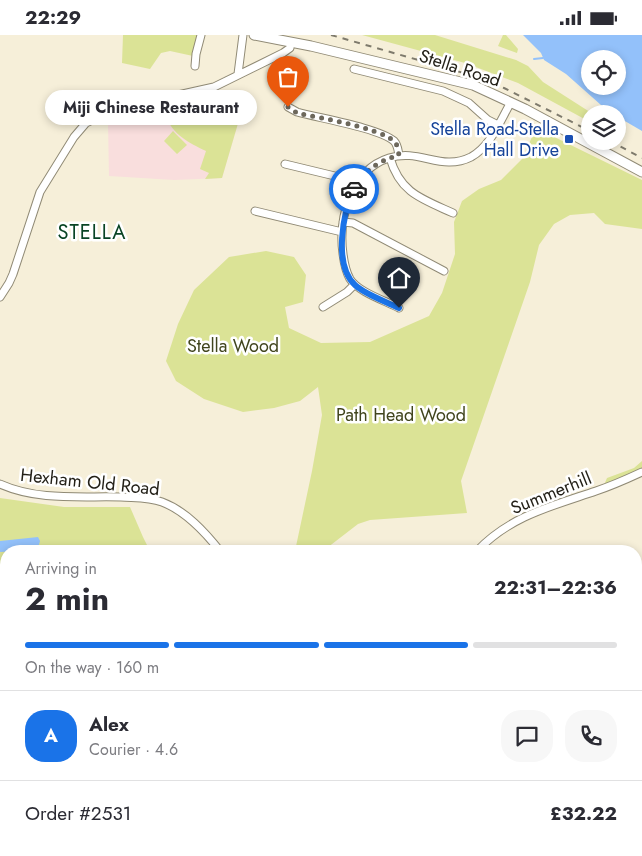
<!DOCTYPE html>
<html lang="en">
<head>
<meta charset="utf-8">
<style>
	:root { --surface:#fff; --page:#f7f7f7; --text:#2b2b33; --muted:#7c7c81; --line:#e1e1e2; --accent:#1a73e8 }
	body { margin:0; font-family:Jost,sans-serif; background:var(--page); color:var(--text); height:100vh; display:flex; flex-direction:column; font-size:19px; white-space:nowrap }
	* { box-sizing:border-box; margin:0 }
	p { font-size:16px; color:var(--muted) }
	.icon { flex:none; width:28px; height:28px; fill:none; stroke:currentColor; stroke-width:2; stroke-linecap:round; stroke-linejoin:round }
	.map { position:relative; flex:1; overflow:hidden }
	.drawer { position:absolute; left:0px; top:510px; width:642px; height:311px; display:flex; flex-direction:column; background:var(--surface); border-radius:20px 20px 0 0; box-shadow:0 2px 8px #0003 }
	.drawer>* { flex:none }
	.tools { position:absolute; left:581px; top:15px; display:grid; gap:10px }
	.tools a { display:grid; place-items:center; width:45px; height:45px; border-radius:50%; background:var(--surface); box-shadow:0 2px 8px #0003; font-size:25px }
	.pin { position:absolute; display:grid; place-items:center; width:42px; height:42px; color:#fff; margin:-51px -21px; border-radius:50% 50% 50% 0; rotate:-45deg; box-shadow:0 0 5px #0007 }
	.pin .icon { rotate:45deg }
	.courier { position:absolute; display:grid; place-items:center; width:50px; height:50px; margin:-25px; border:4px solid #1a73e8; border-radius:50%; background:#fff; color:#222; box-shadow:0 1px 6px #0007 }
	.bubble { position:absolute; height:35px; border-radius:18px; background:var(--surface); box-shadow:0 2px 8px #0003; font-size:16px; font-weight:700; line-height:35px; text-align:center }
	.headline em { font-style:normal; font-weight:700 }
	.headline div { display:flex; flex-direction:column-reverse }
	.headline { display:flex; align-items:center; justify-content:space-between; height:85px; padding:0 25px }
	h1 { font-size:32px; font-weight:700; line-height:38px }
	.bar { display:grid; grid-template-columns:repeat(4,1fr); gap:8px 5px; align-content:center; height:60px; padding:0 25px }
	.bar i { height:6px; border-radius:4px; background:var(--line) }
	.bar .selected { background:var(--accent) }
	.bar p { grid-column:span 4 }
	.line { display:flex; align-items:center; gap:12px; padding:0 25px; border-top:1px solid var(--line) }
	.line div { flex:1 }
	.round { display:grid; place-items:center; flex:none; width:52px; height:52px; border-radius:20px; background:var(--page) }
	.status { display:flex; justify-content:space-between; align-items:center; height:35px; padding:0 25px; background:var(--surface); direction:ltr }
	.status svg { height:14px; fill:currentColor }
	.map>svg:first-child { display:block }
	.education { fill:#f9dedd }
	.green { fill:#dbe396 }
	.water { fill:#93c1fa; fill-rule:evenodd }
	.lines { fill:none; stroke-linecap:round; stroke-linejoin:round }
	.stream { stroke:#93c1fa; stroke-width:2 }
	.minor-casing { stroke:#908a75; stroke-width:9 }
	.major-casing { stroke:#908a75; stroke-width:11 }
	.minor { stroke:#fff; stroke-width:7 }
	.major { stroke:#fff; stroke-width:9 }
	.rail { stroke:#7e7a6c; stroke-width:2; stroke-dasharray:6 6; stroke-linecap:butt }
	.done { stroke:#6d685c; stroke-width:5; stroke-dasharray:0 9 }
	.route { stroke:#1a73e8; stroke-width:6 }
	.transit-dot { fill:#1a4fb4; stroke:#fff; stroke-width:2 }
	.labels { text-anchor:middle; stroke-width:5; stroke-linejoin:round; paint-order:stroke }
	.street-label { font-size:18px; fill:#232018; stroke:#fff }
	.transit-label { font-size:18px; fill:#164399; stroke:#fff; text-anchor:end }
	.park-label { font-size:18px; fill:#41451e; stroke:#fff }
	.quarter-label { font-size:20px; letter-spacing:1px; fill:#094424; stroke:#fff }
</style>
</head>
<body>
<div class="status"><b>22:29</b><svg viewBox="0 0 49 12"><path d="M0 12V9h3v3zM5 12V6h3v6zM10 12V3h3v9zM15 12V0h3v12zM26 1h20v11H26zM47 4h2v5h-2z"/></svg></div>
<div class="map">
<svg width="642" height="821" viewBox="0 0 642 821">
	<rect width="100%" height="100%" fill="#f6efd9"/>
	<!-- education -->
	<path class="education" d="M215 53 199 67 239 85 222 143 174 145 109 141 108 87 98 84 140 70Z"/>
	<!-- green -->
	<path class="green" d="M123 0H199L193 21 170 16 161 18 150 34 122 28Z
		M362 0H435L516 25 528 31 543 47 593 79H590V87L518 48 465 28Z
		M503 0H506L518 14 517 18 498 11Z
		M207 55 190 68 160 71 140 81C136 77 139 74 140 70Z
		M204 69 239 85 222 143 205 144 209 138 200 134 206 116C189 108 172 99 166 81H152C167 70 187 76 204 69Z
		M536 93 642 145V194L605 189 594 178 570 180 554 189 539 210 530 247 461 446 467 478 370 485 358 489 323 516H295L312 436 322 380 318 352 300 366 274 373 243 377 204 364 176 346 166 326 178 289 194 255 229 222 266 216 294 222 306 240 303 267 285 272 289 293 321 308 370 307 429 281 442 258 455 219 454 187 462 166 479 154 501 145 522 124Z
		M173 96 187 110 177 119 164 106Z
		M642 426V435L604 450 607 443 634 433Z
		M0 463 64 472H130L143 502 150 516H6V699L0 700Z
		M642 579V700L636 704V580Z
		M6 718V815H240L237 821H0V719Z
		M257 815H470L466 821H253Z"/>
	<!-- water -->
	<path class="water" d="M523 0H642V96L618 82V79H613L601 70 566 39 544 25 541 18ZM590 24H618V51H590Z
		M38 502 40 506 38 513 20 516 0 517V506Z"/>
	<g class="lines">
		<!-- stream -->
		<path class="stream" d="M534 24 543 23
			M636 673 642 670
			M411 821 416 815"/>
		<!-- minor casing -->
		<g class="minor-casing">
			<path id="minor" d="M195 31 196 19 201 0
				M354 34 443 56 469 68 488 85 498 90
				M238 39 243 0
				M288 72 297 77C318 83 379 93 394 106 398 110 398 116 399 120
				M67 83C70 57 101 64 115 74
				M390 123C400 158 422 164 453 178
				M285 129 343 143 357 148
				M255 176 342 197
				M343 187 353 188 444 236
				M0 262 9 248 13 239 40 157 74 102 86 88 115 74 214 52 283 18 290 13 291 7
				M323 272 347 257 354 250
				M399 273C386 266 358 257 350 244 346 237 344 227 343 219 338 183 351 135 389 123 420 113 441 137 471 122 491 111 500 86 511 67
				M0 449C38 466 80 461 121 462 135 463 149 462 162 467 186 476 205 497 220 516
				M477 516C510 481 552 471 596 456 611 451 627 444 642 437
				M246 821 249 815"/>
		</g>
		<!-- major casing -->
		<g class="major-casing">
			<path id="major" d="M254 0 311 11 473 50 525 74 642 137
				M636 568 642 567
				M0 711 6 710"/>
		</g>
		<!-- minor -->
		<use href="#minor" class="minor"/>
		<!-- major -->
		<use href="#major" class="major"/>
		<!-- rail -->
		<path class="rail" d="M331 0 474 41 504 53 590 96
			M610 106 642 123"/>
	</g>
	<g class="lines">
		<!-- done -->
		<path class="done" d="M288 72 297 78C320 83 377 92 394 106 398 110 398 116 399 120 379 126 364 135 354 154"/>
		<!-- route -->
		<path class="route" d="M354 154C343 177 333 230 355 250 366 260 385 266 399 273"/>
	</g>
	<!-- markers -->
	<rect class="transit-dot" x="564" y="99" width="10" height="10" rx="2.5"/>
	<g class="labels">
		<!-- street labels -->
		<g class="street-label">
			<text transform="translate(460 33) rotate(18)" y="6">Stella Road</text>
			<text transform="translate(90 447) rotate(6)" y="6">Hexham Old Road</text>
			<text transform="translate(551 458) rotate(-22)" y="6">Summerhill</text>
		</g>
		<!-- transit labels -->
		<g class="transit-label">
			<text x="559" y="100">Stella Road-Stella<tspan x="559" dy="21">Hall Drive</tspan></text>
		</g>
		<!-- park labels -->
		<g class="park-label">
			<text x="233" y="317">Stella Wood</text>
			<text x="401" y="386">Path Head Wood</text>
		</g>
		<!-- quarter labels -->
		<g class="quarter-label">
			<text x="92" y="204">STELLA</text>
		</g>
	</g>
</svg>
<div class="tools">
<a><svg class="icon" aria-label="locate" viewBox="0 0 24 24"><circle cx="12" cy="12" r="6"/><path d="M12 2v4M12 18v4M2 12h4M18 12h4"/></svg></a>
<a><svg class="icon" aria-label="layers" viewBox="0 0 24 24"><path d="M12 4l9 5-9 5-9-5zM3 14l9 5 9-5"/></svg></a>
</div>
<div class="pin" style="left:288px;top:72px;background:#ea580c"><svg class="icon" aria-label="bag" viewBox="0 0 24 24"><path d="M5 8h14l-1 12H6zM9 8a3 3 0 0 1 6 0"/></svg></div>
<div class="pin" style="left:399px;top:273px;background:#1f2937"><svg class="icon" aria-label="home" viewBox="0 0 24 24"><path d="M3 11l9-7 9 7M6 9v11h12V9"/></svg></div>
<div class="courier" style="left:354px;top:154px"><svg class="icon" aria-label="car" viewBox="0 0 24 24"><path d="M5 17H2v-5l4-1 3-4h7l3 4 3 1v5h-3M9 17h6M6 11h13"/><circle cx="7" cy="17" r="2"/><circle cx="17" cy="17" r="2"/></svg></div>
<div class="bubble" style="left:45px;top:55px;width:212px">Miji Chinese Restaurant</div>
<section class="drawer">
<div class="headline"><div><h1>2 min</h1><p>Arriving in</p></div><em>22:31–22:36</em></div>
<div class="bar"><i class="selected"></i><i class="selected"></i><i class="selected"></i><i></i><p>On the way · 160 m</p></div>
<div class="line" style="height:90px"><b class="round" style="background:var(--accent);color:#fff">A</b><div><b>Alex</b><p>Courier · 4.6</p></div><a class="round"><svg class="icon" aria-label="chat" viewBox="0 0 24 24"><path d="M4 5h16v11H9l-5 4z"/></svg></a><a class="round"><svg class="icon" aria-label="phone" viewBox="0 0 24 24"><path d="M5 4h4l2 5-3 2q2 4 5 5l2-3 5 2v4C11 20 4 13 5 4z"/></svg></a></div>
<div class="line" style="height:65px"><div>Order #2531</div><b>£32.22</b></div>
</section>
</div>
</body>
</html>
